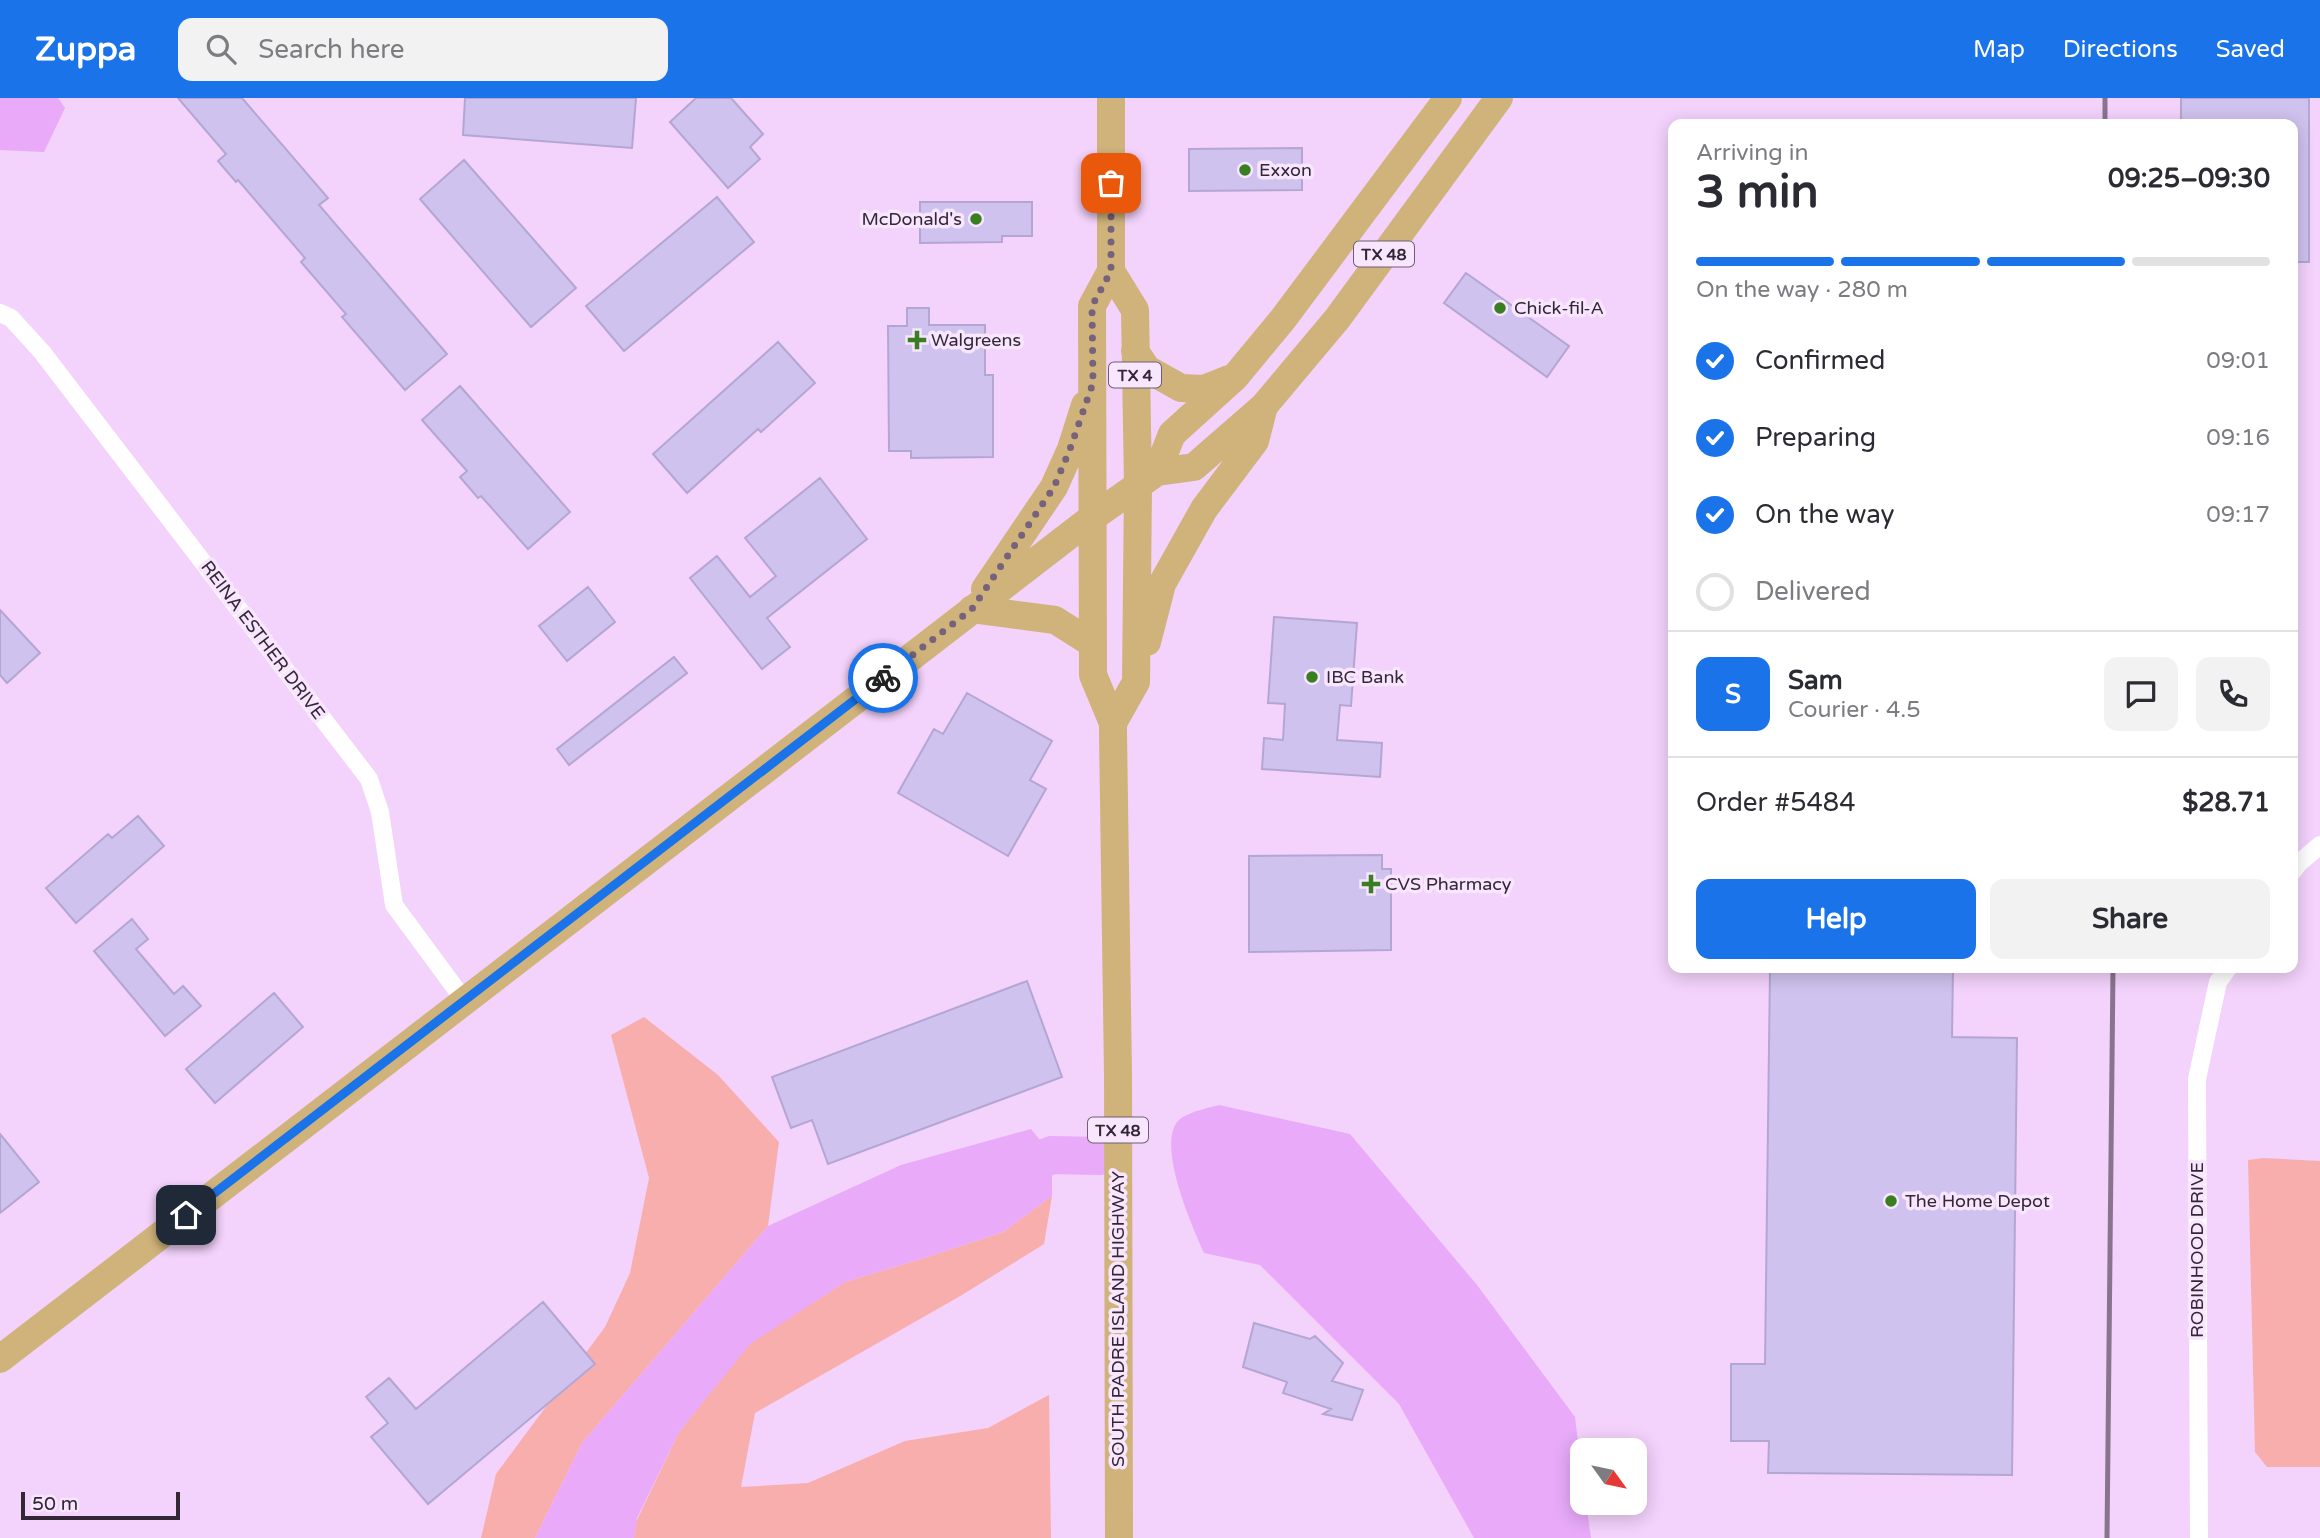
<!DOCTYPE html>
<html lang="en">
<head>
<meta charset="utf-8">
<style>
	:root { --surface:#fff; --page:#f2f2f3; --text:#2b2b33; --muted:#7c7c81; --line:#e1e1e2; --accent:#1a73e8 }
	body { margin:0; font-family:"Varela Round",sans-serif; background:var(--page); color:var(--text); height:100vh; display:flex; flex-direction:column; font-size:26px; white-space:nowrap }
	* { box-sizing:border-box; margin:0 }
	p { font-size:23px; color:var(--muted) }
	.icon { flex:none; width:38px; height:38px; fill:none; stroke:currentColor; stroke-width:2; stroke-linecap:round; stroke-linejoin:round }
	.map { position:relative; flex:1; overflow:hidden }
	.side { position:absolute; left:1668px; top:21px; width:630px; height:854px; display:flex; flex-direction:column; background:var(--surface); border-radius:14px; box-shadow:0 4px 18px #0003 }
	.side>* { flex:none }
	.needle { width:46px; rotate:123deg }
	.buttons { position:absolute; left:1570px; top:1340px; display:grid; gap:14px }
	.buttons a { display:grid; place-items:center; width:77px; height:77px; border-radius:14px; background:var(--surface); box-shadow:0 4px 18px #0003; font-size:35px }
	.scale { position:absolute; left:21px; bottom:18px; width:159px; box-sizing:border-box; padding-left:7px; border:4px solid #332736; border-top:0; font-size:19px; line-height:24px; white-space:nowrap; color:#332736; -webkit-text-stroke:5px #f8e5fe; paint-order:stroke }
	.pin { position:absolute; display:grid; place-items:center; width:60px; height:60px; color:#fff; margin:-30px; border-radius:14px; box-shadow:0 4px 10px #0006 }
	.courier { position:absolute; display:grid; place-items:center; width:70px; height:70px; margin:-35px; border:5px solid #1a73e8; border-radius:50%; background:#fff; color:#222; box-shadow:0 2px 9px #0007 }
	.summary em { font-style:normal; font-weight:700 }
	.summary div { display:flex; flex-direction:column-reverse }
	.summary { display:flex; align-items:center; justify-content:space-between; height:119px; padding:0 28px }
	h1 { font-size:46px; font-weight:700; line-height:52px }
	.bar { display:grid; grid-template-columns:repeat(4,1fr); gap:10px 7px; align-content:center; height:84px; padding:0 28px }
	.bar i { height:9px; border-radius:5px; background:var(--line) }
	.bar .selected { background:var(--accent) }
	.bar p { grid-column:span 4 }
	.line { display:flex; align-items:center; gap:18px; padding:0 28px; border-top:2px solid var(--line) }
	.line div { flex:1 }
	.round { display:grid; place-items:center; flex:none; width:74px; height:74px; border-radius:14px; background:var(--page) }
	ol { padding:0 28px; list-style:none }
	li { display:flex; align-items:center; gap:21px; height:77px }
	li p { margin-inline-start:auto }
	li .icon { padding:7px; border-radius:50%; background:var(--accent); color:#fff; stroke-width:4 }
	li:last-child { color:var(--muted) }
	li i { width:38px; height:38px; border:4px solid var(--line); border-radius:50% }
	.action { display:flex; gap:14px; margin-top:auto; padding:14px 28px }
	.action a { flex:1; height:80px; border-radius:14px; background:var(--accent); color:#fff; font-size:28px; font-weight:700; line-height:80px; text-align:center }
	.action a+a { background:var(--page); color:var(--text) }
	header { display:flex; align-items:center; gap:42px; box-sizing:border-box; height:98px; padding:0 35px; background:var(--accent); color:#fff }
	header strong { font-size:33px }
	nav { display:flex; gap:38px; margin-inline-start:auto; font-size:24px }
	.search { width:490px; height:63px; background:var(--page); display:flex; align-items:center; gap:18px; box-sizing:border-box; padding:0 24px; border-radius:14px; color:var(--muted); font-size:26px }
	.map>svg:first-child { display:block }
	.green { fill:#f9aeae }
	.water { fill:#e8aaf9 }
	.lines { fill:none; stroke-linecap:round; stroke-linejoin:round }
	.river { stroke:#e8aaf9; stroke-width:38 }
	.building { fill:#cfc2ee; stroke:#b4a6d3; stroke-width:2 }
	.minor { stroke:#fff; stroke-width:18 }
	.primary { stroke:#d0b37b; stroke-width:28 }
	.rail { stroke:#89748f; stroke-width:5 }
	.done { stroke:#76637b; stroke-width:7; stroke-dasharray:0 12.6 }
	.route { stroke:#1a73e8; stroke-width:9 }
	.poi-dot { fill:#397e21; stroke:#f8e5fe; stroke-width:2.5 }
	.labels { text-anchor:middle; stroke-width:7; stroke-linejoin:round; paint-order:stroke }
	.shield { fill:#f8e5fe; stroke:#6e6072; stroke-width:2 }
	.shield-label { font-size:16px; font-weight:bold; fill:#332736 }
	.poi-label { font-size:18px; fill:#332736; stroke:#f8e5fe; text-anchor:start }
	.street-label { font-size:18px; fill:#332736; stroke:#f8e5fe }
</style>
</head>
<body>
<header>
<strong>Zuppa</strong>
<div class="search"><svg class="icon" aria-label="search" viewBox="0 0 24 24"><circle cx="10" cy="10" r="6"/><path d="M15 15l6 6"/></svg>Search here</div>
<nav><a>Map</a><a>Directions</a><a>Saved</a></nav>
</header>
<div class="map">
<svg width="2320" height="1440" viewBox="0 0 2320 1440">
	<rect width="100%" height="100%" fill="#f3d2fb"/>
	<!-- green -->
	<path class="green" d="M644 919 718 977 779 1044 768 1128 582 1345 535 1440H481L496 1376 605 1229 630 1175 649 1080 611 937Z
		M2264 1060 2320 1063V1369H2267L2255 1354 2248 1062Z
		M1052 1098 1044 1146 962 1197 755 1315 741 1389 808 1385 905 1343 988 1330 1049 1297 1051 1440H634L636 1424 679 1334 749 1246 845 1184 924 1160 1003 1134Z"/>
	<!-- water -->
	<path class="water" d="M0 0H58L65 10 44 54 0 52Z
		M1219 1007 1350 1036 1477 1187 1575 1319 1582 1377V1405H1586L1591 1440H1474L1399 1306 1260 1167 1204 1155C1193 1130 1151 1037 1183 1019 1193 1013 1208 1010 1219 1007Z
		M1031 1031 1052 1057V1098L1003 1134 924 1160 845 1184 750 1246 679 1334 637 1420 634 1440H535L582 1345 768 1128 901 1067Z"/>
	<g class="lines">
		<!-- river -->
		<path class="river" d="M1004 1077 1052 1057 1099 1058"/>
	</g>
	<!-- building -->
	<path class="building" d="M178 0H242L328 100 319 107 447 256 405 292 342 219 346 216 301 164 305 160 238 82 236 84 218 63 226 56Z
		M465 0H636L632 50 463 37Z
		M696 0H731L763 36 750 49 760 61 728 90 670 24Z
		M2181 0H2309V164H2292V26H2181Z
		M1302 50V92L1189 93V51Z
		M464 62 576 190 531 229 420 101Z
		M717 99 754 144 624 253 586 208Z
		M920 104H1032V138H1002V144L920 145Z
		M1466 175 1569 248 1547 279 1444 205Z
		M907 210H929V227H985V277H993V359L911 360V353H889L888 228H907Z
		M778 244 815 285 761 334 758 331 687 395 653 356Z
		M460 288 570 414 528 451 481 398 478 400 460 379 467 373 422 322Z
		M820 380 867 441 767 520 790 549 762 571 690 480 717 458 750 499 776 478 745 440Z
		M588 489 615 524 567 563 539 528Z
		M0 512 40 555 7 585 0 577Z
		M1274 519 1357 525 1351 608 1340 607 1337 642 1382 645 1380 679 1262 671 1264 640 1283 642 1285 606 1268 605Z
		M674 559 687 575 569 667 557 651Z
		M967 595 1052 643 1030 682 1046 691 1008 758 898 695 934 631 943 636Z
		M138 718 164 748 76 825 46 790 108 736 112 740Z
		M1382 757V771H1391V852L1249 854V758Z
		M132 821 148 841 136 851 174 896 183 888 201 908 165 938 94 853Z
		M1770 870H1953L1952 939 2017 940 2012 1377 1768 1375 1769 1343H1731V1266H1765Z
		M1027 883 1062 979 828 1066 812 1022 791 1030 772 979Z
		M274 895 303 929 215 1005 186 971Z
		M0 1036 39 1084 0 1115Z
		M543 1204 595 1266 428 1406 371 1339 388 1325 366 1299 389 1280 416 1311Z
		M1254 1225 1310 1241 1315 1238 1343 1265 1332 1283 1363 1292 1352 1322 1323 1316 1331 1311 1283 1295 1287 1284 1243 1269Z"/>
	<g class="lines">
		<!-- minor -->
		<path class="minor" d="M0 215 11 220 42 254 369 681 380 714 394 807 464 902
			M2292 774 2298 766 2320 747
			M2199 1440 2197 981 2218 884 2228 870"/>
		<!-- primary -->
		<path class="primary" d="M1111 0V173L1092 208 1093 577 1113 625V635L1118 977 1119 1440
			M1111 173 1135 212 1138 387 1136 584 1113 625
			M1135 253 1147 271 1181 290 1204 291 1229 281
			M1157 374 1172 336 1235 279 1283 221 1448 0
			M985 491 1054 389 1071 351 1085 307
			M972 511 1055 522 1093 546
			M1147 544 1162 486 1204 411 1255 343 1264 308
			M0 1261 1093 419 1157 374 1194 369 1264 308 1337 221 1499 0"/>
		<!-- rail -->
		<path class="rail" d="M2105 26V0
			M2107 1440 2113 870"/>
	</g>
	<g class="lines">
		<!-- done -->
		<path class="done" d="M883 580 972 511 1054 389 1070 351 1093 285 1092 208 1111 173V85"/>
		<!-- route -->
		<path class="route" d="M186 1117 883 580"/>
	</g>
	<!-- markers -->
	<g class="poi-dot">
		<circle cx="1245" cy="72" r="7"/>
		<circle cx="976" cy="121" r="7"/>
		<circle cx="1500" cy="210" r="7"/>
		<path d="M913.5 231.5h7v7h7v7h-7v7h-7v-7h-7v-7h7z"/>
		<circle cx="1312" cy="579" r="7"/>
		<path d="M1367.5 775.5h7v7h7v7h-7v7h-7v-7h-7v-7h7z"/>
		<circle cx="1891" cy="1103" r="7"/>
	</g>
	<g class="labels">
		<!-- shield labels -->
		<g class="shield">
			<rect x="1354" y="143.5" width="60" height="25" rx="5"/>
			<rect x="1109" y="264.5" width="52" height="25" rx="5"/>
			<rect x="1088" y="1019.5" width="60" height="25" rx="5"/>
		</g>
		<g class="shield-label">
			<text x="1384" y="162">TX 48</text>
			<text x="1135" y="283">TX 4</text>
			<text x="1118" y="1038">TX 48</text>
		</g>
		<!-- poi labels -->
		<g class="poi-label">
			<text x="1259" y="78">Exxon</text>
			<text x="962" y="127" text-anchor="end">McDonald's</text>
			<text x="1514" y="216">Chick-fil-A</text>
			<text x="931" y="248">Walgreens</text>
			<text x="1326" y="585">IBC Bank</text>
			<text x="1385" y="792">CVS Pharmacy</text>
			<text x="1905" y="1109">The Home Depot</text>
		</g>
		<!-- street labels -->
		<g class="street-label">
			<text transform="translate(263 542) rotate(53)" y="6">REINA ESTHER DRIVE</text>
			<text transform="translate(2197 1152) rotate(-90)" y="6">ROBINHOOD DRIVE</text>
			<text transform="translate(1118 1221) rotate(-90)" y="6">SOUTH PADRE ISLAND HIGHWAY</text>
		</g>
	</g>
</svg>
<div class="buttons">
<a><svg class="needle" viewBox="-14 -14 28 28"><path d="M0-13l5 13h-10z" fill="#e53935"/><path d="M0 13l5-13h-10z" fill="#7c7c81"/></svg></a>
</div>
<div class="scale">50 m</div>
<div class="pin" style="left:1111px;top:85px;background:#ea580c"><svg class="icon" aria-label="bag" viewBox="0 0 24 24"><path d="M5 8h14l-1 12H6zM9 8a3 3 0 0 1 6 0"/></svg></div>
<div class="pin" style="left:186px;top:1117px;background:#1f2937"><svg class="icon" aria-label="home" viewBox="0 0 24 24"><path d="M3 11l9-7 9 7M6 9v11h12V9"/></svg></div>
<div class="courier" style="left:883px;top:580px"><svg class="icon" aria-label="bike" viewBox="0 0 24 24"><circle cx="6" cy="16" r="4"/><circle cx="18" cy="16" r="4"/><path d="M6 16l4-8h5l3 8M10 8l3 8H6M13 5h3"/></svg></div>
<section class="side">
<div class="summary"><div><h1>3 min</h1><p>Arriving in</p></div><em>09:25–09:30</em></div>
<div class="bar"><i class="selected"></i><i class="selected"></i><i class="selected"></i><i></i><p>On the way · 280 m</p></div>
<ol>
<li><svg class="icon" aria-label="check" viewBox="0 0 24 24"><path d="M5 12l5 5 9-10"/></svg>Confirmed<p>09:01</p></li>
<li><svg class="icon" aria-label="check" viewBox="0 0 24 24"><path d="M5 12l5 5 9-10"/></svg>Preparing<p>09:16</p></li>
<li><svg class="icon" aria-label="check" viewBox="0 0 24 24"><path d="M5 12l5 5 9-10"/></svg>On the way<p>09:17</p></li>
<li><i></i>Delivered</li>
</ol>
<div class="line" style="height:126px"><b class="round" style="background:var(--accent);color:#fff">S</b><div><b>Sam</b><p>Courier · 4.5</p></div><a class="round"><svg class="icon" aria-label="chat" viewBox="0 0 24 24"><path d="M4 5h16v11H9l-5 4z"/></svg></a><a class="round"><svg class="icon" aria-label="phone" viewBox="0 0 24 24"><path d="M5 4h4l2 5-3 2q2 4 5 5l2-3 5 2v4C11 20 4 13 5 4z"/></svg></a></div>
<div class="line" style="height:91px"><div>Order #5484</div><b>$28.71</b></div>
<div class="action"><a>Help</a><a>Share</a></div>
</section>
</div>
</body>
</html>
